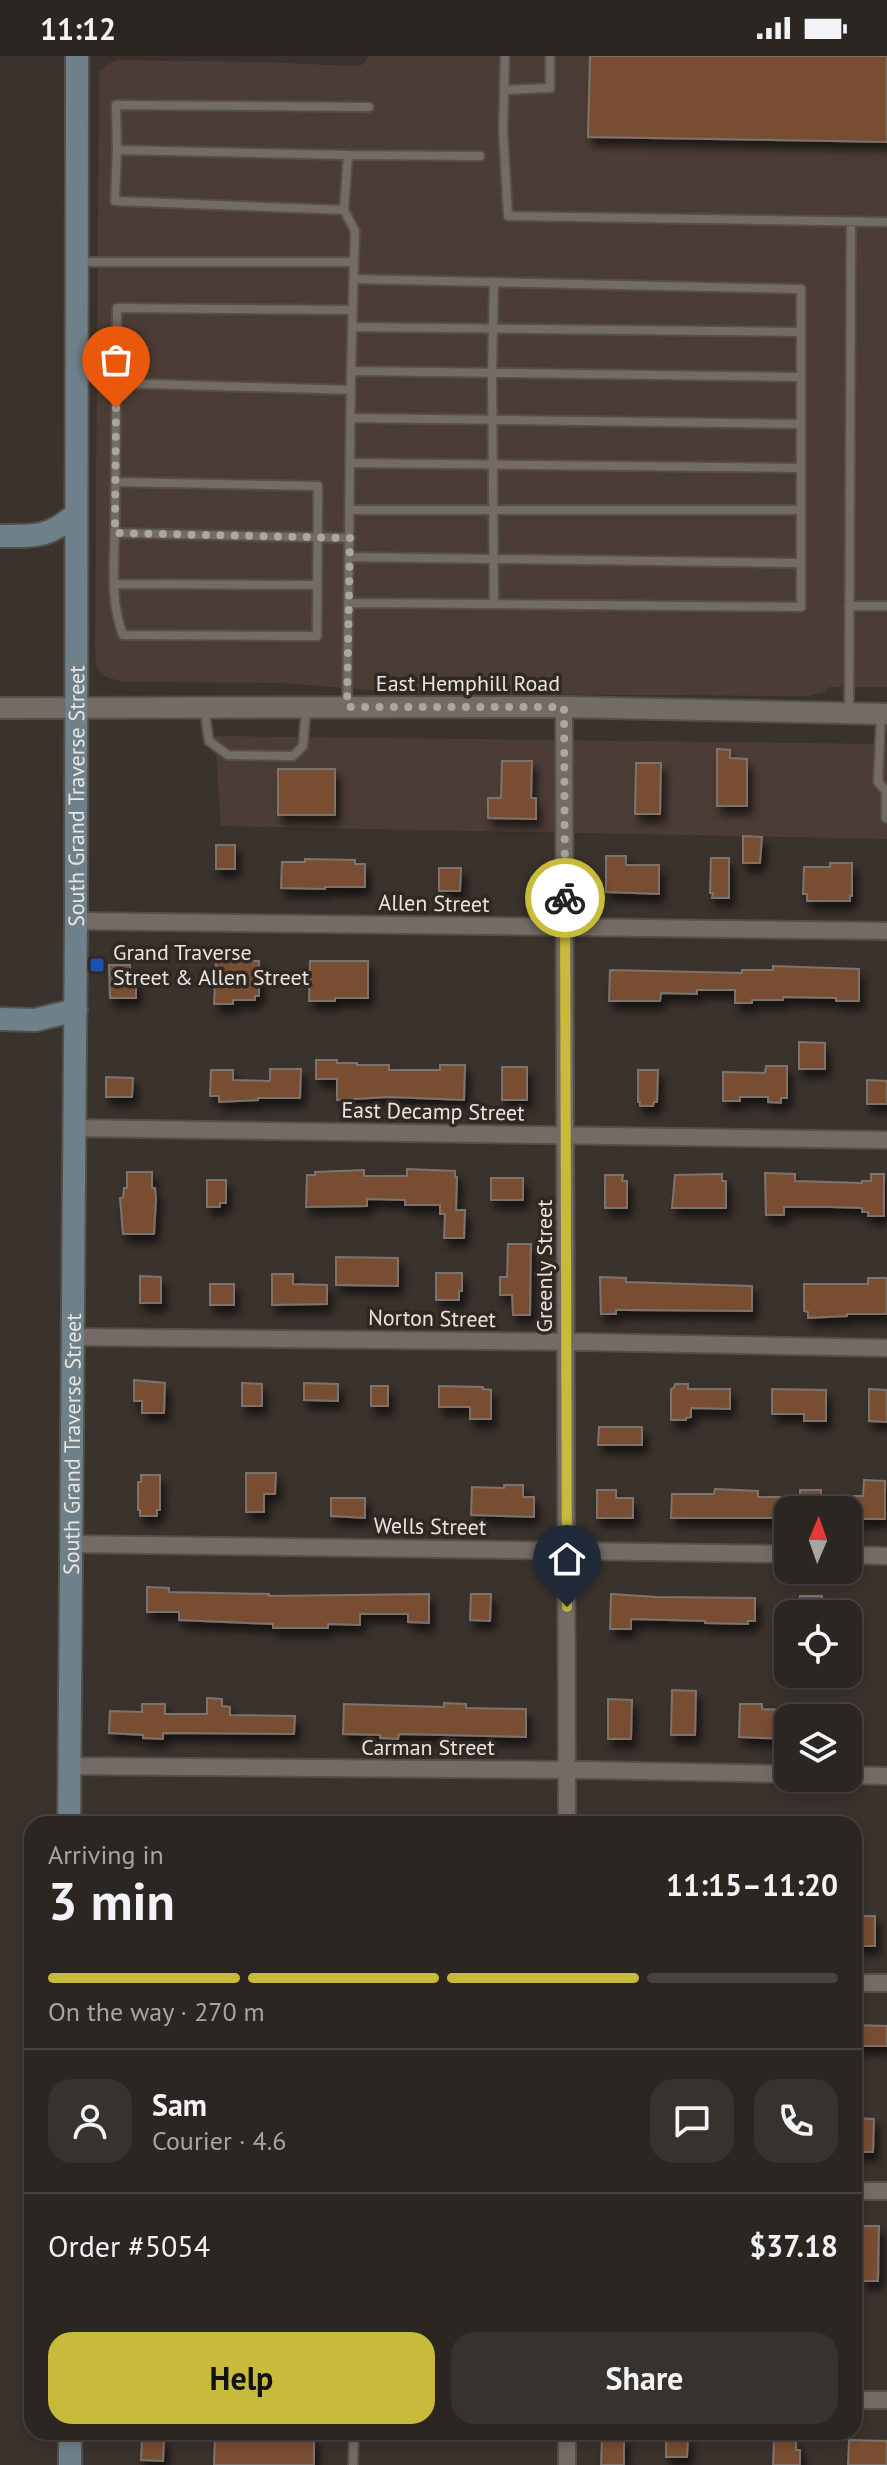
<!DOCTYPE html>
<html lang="en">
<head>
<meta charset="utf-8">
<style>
	:root { --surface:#2c2622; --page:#38322f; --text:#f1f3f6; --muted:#a6a5a5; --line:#484340; --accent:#c8bb3b }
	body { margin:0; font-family:"PT Sans",sans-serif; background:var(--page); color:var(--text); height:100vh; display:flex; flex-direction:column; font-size:30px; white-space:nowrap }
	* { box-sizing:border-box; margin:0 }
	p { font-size:26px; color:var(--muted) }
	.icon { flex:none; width:44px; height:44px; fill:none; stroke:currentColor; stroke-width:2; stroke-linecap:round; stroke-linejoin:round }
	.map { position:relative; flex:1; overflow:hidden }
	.details { position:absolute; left:24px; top:1760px; width:838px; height:624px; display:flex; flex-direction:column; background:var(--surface); border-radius:24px; box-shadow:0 4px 12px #0003,0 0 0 2px var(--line) }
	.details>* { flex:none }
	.needle { width:52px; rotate:2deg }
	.tools { position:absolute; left:774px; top:1440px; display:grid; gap:16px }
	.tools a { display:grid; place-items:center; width:88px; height:88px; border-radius:16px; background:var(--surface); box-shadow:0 4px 12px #0003,0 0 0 2px var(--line); font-size:40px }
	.pin { position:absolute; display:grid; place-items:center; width:68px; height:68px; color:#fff; margin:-82px -34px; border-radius:50% 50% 50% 0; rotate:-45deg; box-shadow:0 0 8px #0007 }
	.pin .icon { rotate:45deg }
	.courier { position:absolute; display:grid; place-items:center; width:80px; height:80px; margin:-40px; border:6px solid #c8bb3b; border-radius:50%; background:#fff; color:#222; box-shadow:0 2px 10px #0007 }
	.headline em { font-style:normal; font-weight:700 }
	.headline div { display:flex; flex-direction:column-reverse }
	.headline { display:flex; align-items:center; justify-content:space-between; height:136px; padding:0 24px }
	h1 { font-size:52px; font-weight:700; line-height:60px }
	.bar { display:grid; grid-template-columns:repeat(4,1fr); gap:12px 8px; align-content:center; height:96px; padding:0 24px }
	.bar i { height:10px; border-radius:6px; background:var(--line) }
	.bar .active { background:var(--accent) }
	.bar p { grid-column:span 4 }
	.line { display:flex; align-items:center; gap:20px; padding:0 24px; border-top:2px solid var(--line) }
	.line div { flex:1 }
	.round { display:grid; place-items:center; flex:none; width:84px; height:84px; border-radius:24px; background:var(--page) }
	.cta { display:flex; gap:16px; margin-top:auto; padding:16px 24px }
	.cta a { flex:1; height:92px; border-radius:24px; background:var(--accent); color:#111; font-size:32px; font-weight:700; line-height:92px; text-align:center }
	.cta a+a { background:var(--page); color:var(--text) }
	.status { display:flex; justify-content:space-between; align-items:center; height:56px; padding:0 40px; background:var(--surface); direction:ltr }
	.status svg { height:22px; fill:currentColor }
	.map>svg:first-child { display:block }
	.built { fill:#4b3d35 }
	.building { fill:#794e33; stroke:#7c736d; stroke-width:2; filter:url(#shadow) }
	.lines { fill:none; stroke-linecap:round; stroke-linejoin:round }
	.service-casing { stroke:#554f4a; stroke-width:12 }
	.minor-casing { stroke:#554f4a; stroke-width:20 }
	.tertiary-casing { stroke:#554f4a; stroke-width:24 }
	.secondary-casing { stroke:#554f4a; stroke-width:26 }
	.service { stroke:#756b66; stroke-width:8 }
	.minor { stroke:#756b66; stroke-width:16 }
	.tertiary { stroke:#756b66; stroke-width:20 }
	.secondary { stroke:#6e8089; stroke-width:22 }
	.done { stroke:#aca6a2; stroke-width:8; stroke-dasharray:0 14.4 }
	.route { stroke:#c8bb3b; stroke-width:10 }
	.transit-dot { fill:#1a4fb4; stroke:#302823; stroke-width:3 }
	.labels { text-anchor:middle; stroke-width:7; stroke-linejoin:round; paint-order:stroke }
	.street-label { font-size:22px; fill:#e9e4e1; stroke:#302823 }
	.poi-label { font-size:22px; fill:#e9e4e1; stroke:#302823; text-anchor:start }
</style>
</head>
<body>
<div class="status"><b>11:12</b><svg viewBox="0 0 49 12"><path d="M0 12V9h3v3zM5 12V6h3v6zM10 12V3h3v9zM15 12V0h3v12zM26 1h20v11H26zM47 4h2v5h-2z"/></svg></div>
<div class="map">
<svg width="887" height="2409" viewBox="0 0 887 2409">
	<defs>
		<filter id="shadow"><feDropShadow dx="4.5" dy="8" stdDeviation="4" flood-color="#0009"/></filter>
	</defs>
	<rect width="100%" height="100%" fill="#3a322d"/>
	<!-- built -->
	<path class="built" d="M369 0H887V631H829L824 636 810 640 469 638 384 635 283 627 123 626 106 621 99 614 96 607 95 594 99 16 108 8 117 4 263 6 354 10 362 9Z
		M215 680 887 688V783L221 770Z"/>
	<!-- building -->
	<path class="building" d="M590 0H887V86L588 81Z
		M717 693 730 694V702L747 703V750H717Z
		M502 705H532L531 742H536V763L488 762V742H501Z
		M636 707H661L660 758H635Z
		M278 713H335V759H278Z
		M743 780 762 781 760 807H743Z
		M216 789H235V813H216Z
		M606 800H626V809H659V838L606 836Z
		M711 802H729V842H712L713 837H710Z
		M305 803 355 804V808H365V831H325V833L281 832 282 806H305Z
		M830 807H852V840H850V845H807V838H803L804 811H830Z
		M439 812H461L460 835H439Z
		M243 905H259V940H255V944H233V948H214L216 906Z
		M310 905H368V942H335V945H309Z
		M109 909H130V925H136V942H110Z
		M773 910 859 913V945H836V942L783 941V944H752V947H735V934H697V938L661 937 660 945H609L610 914 742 917V914H773Z
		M799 986 825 987V1013H799Z
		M316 1004H337V1007H357V1009H389V1014H440V1009H465L464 1044 389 1041 337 1044V1023H316Z
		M766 1010H787V1042H781V1047L768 1046V1041H740V1045H723V1016L765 1017Z
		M502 1011H527V1044H502Z
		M270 1013H301L300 1042H258V1044L219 1046V1040H210L211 1014H233V1024L270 1025Z
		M638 1014H658L657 1046H654L653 1050H640V1046H638Z
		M106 1021 133 1022 132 1041H106Z
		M867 1024 887 1025V1048H867Z
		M407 1113 455 1115V1121H457L456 1154H465L464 1182H444L445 1158H440V1149H405V1144L367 1143V1150L306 1151 307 1119H315V1116L364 1114V1120H407Z
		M127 1116H152V1132H155L156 1143 154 1178H123L120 1142H123L124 1132H127Z
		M765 1117 795 1118V1125L862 1127V1125H871V1118H884V1160H868V1156H862V1152L831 1151H784V1159H766Z
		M722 1118V1125H726V1152H672L675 1119Z
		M605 1119H623L622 1125H627V1152H605Z
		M491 1122H523V1144H491Z
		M207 1124H226V1147H220V1151H207Z
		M508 1188H531L530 1259H513L512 1239H500V1221H507Z
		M336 1201 398 1202V1230L336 1229Z
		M436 1217H462V1235H459V1244H436Z
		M272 1218H293V1228L327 1229V1248L272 1249Z
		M140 1220 161 1221V1247H140Z
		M600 1221 626 1222V1226L752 1230V1255L626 1254H616V1258H601Z
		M868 1222H887V1258H847V1260L808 1262V1256L804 1255V1228H868Z
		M210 1228H234V1249H210Z
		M134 1324 165 1327 164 1357H142V1345H134Z
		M242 1327 262 1328V1350H242Z
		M304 1327 338 1328V1345L304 1344Z
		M675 1328H688V1333H730V1353L691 1352V1361L686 1362V1364H671V1333L674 1332Z
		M371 1330H388V1350H371Z
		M439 1330 483 1331V1333L491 1334V1363H470V1351H439Z
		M772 1333 826 1334V1365H804V1358H772Z
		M869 1333 887 1334V1366L869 1365Z
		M599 1371H642V1389H598Z
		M246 1417H276L275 1438H264V1456H246Z
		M141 1419H160V1454H157V1460H140V1454H138V1426H141Z
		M864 1424 885 1425V1463H848V1454H800V1434H821V1440H863Z
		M504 1429H523V1441H534V1461L471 1459 472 1431 504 1432Z
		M715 1433 758 1435V1441H788V1462H671L672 1438H714Z
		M597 1434H616V1442H633V1462H597Z
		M331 1442H365V1462L331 1460Z
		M147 1531 169 1532V1536L269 1538V1540L429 1538V1567L408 1566V1558H360V1569L328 1568V1572H273V1568L179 1564V1556H147Z
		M471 1538H491L490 1565 470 1564Z
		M611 1538 657 1541 755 1542V1565H748V1568L705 1567V1565L631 1563V1573H610Z
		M800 1540H822V1558H800Z
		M672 1634 696 1635 695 1679H671Z
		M207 1642 222 1643V1650L230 1651V1659L295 1660 294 1678 163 1677V1683L143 1682V1679L109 1677 110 1655 142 1656V1648H165V1658H207Z
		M608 1643 632 1644 631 1683H608Z
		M444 1647 466 1648V1652L526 1653V1681L399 1678 398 1683 380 1682V1679L343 1678 344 1648 444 1651Z
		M740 1648H762V1653L788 1654V1683L739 1681Z
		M854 1860H875V1890H854Z
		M854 1969 887 1970V1990H854Z
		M854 2062 874 2063 873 2096H854Z
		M855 2170H879L878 2225H862L863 2205H854Z
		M250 2376H285V2381L314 2382V2409H214L215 2380 250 2381Z
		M602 2381H624V2409H601Z
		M666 2382 688 2383 687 2401H666Z
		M142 2383 164 2384 163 2405 141 2404Z
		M774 2384 796 2385V2394H800V2409H773Z
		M849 2384 887 2385V2409H848Z"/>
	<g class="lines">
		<!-- service casing -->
		<g class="service-casing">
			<path id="service" d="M505 0 503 74 508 160 887 166
				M504 34 550 32V0
				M117 94 115 145 344 154
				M348 99 480 100
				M78 206H354L355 175 344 154 348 99 117 94 116 49 369 51
				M354 223 801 233V551L494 548 492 317 494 226
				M353 271 801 276
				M351 315 801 321
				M116 327 351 334
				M351 362 801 368
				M351 407 801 412
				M116 426 318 430 317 580 123 579C109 544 115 501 115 463 116 393 116 323 117 252L353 254
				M350 454H801
				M115 477 350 482
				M349 501 801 507
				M115 528 317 529
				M349 547 494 548
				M849 550H887
				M347 650 351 315 354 206
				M204 651 209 685 228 699 293 700 303 690 306 652
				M849 657 851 166
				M881 659 878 726 886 735V762
				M354 2378 442 2380 446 2376
				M353 2409 354 2376"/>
		</g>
		<!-- minor casing -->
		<g class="minor-casing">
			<path id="minor" d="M564 651 567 1768
				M76 865 887 875
				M75 1072 887 1084
				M73 1281 587 1286 887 1292
				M71 1488 788 1498
				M848 1499 887 1500
				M69 1710 589 1714 788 1718
				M848 1719 887 1720
				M854 1927H887
				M854 2135H887
				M854 2344H887
				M567 2376V2409"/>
		</g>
		<!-- tertiary casing -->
		<g class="tertiary-casing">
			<path id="tertiary" d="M0 652 564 651 887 658"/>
		</g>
		<!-- secondary casing -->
		<g class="secondary-casing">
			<g id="secondary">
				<path d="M0 480C36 480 48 482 76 458"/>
				<path d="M0 963 35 964 76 954"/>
				<path id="s1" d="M69 1768 76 865 77 0"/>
				<path d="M70 2409V2376"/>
			</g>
		</g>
		<!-- service -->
		<use href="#service" class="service"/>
		<!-- minor -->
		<use href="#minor" class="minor"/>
		<!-- tertiary -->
		<use href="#tertiary" class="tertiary"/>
		<!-- secondary -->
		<use href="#secondary" class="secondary"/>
	</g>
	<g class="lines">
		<!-- done -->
		<path class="done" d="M116 352 115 477 350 482 347 651H564L565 842"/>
		<!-- route -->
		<path class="route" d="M565 842 567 1551"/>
	</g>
	<!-- markers -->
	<rect class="transit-dot" x="89" y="901" width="16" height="16" rx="4"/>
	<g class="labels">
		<!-- street labels -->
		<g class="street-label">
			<text x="468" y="635">East Hemphill Road</text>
			<text dy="8" stroke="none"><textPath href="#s1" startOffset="1028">South Grand Traverse Street</textPath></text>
			<text transform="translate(434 847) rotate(1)" y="8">Allen Street</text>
			<text transform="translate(433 1055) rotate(1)" y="8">East Decamp Street</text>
			<text transform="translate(544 1210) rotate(-90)" y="8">Greenly Street</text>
			<text transform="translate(432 1262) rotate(1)" y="8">Norton Street</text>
			<text dy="8" stroke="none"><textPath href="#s1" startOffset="380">South Grand Traverse Street</textPath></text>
			<text transform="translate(430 1470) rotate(1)" y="8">Wells Street</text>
			<text x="428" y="1699">Carman Street</text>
		</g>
		<!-- poi labels -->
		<g class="poi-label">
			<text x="113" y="904">Grand Traverse<tspan x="113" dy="25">Street &amp; Allen Street</tspan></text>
		</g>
	</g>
</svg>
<div class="tools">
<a><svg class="needle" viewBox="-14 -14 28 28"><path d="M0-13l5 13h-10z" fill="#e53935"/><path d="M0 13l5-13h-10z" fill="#a6a5a5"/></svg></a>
<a><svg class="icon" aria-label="locate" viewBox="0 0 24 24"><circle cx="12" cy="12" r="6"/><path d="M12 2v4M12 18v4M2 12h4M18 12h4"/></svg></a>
<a><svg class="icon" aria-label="layers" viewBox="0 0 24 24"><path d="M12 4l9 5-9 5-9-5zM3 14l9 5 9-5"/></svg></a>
</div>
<div class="pin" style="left:116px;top:352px;background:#ea580c"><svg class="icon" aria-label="bag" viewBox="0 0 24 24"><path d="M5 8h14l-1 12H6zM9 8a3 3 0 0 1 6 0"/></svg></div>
<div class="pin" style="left:567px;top:1551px;background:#1f2937"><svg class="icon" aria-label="home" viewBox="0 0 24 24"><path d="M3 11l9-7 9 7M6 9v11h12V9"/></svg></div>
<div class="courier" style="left:565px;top:842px"><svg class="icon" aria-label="bike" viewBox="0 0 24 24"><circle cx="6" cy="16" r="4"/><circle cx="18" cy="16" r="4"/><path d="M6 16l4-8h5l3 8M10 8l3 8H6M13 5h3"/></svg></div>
<section class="details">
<div class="headline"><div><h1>3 min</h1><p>Arriving in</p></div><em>11:15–11:20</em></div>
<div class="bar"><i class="active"></i><i class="active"></i><i class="active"></i><i></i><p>On the way · 270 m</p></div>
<div class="line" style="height:144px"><a class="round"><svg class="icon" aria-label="person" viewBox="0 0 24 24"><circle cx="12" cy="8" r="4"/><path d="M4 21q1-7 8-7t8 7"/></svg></a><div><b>Sam</b><p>Courier · 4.6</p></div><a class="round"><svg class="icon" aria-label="chat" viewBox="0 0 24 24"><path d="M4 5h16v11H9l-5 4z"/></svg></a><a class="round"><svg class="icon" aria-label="phone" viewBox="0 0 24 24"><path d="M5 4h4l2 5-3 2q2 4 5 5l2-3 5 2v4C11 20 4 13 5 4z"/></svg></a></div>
<div class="line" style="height:104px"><div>Order #5054</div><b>$37.18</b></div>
<div class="cta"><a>Help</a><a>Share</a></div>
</section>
</div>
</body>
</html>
